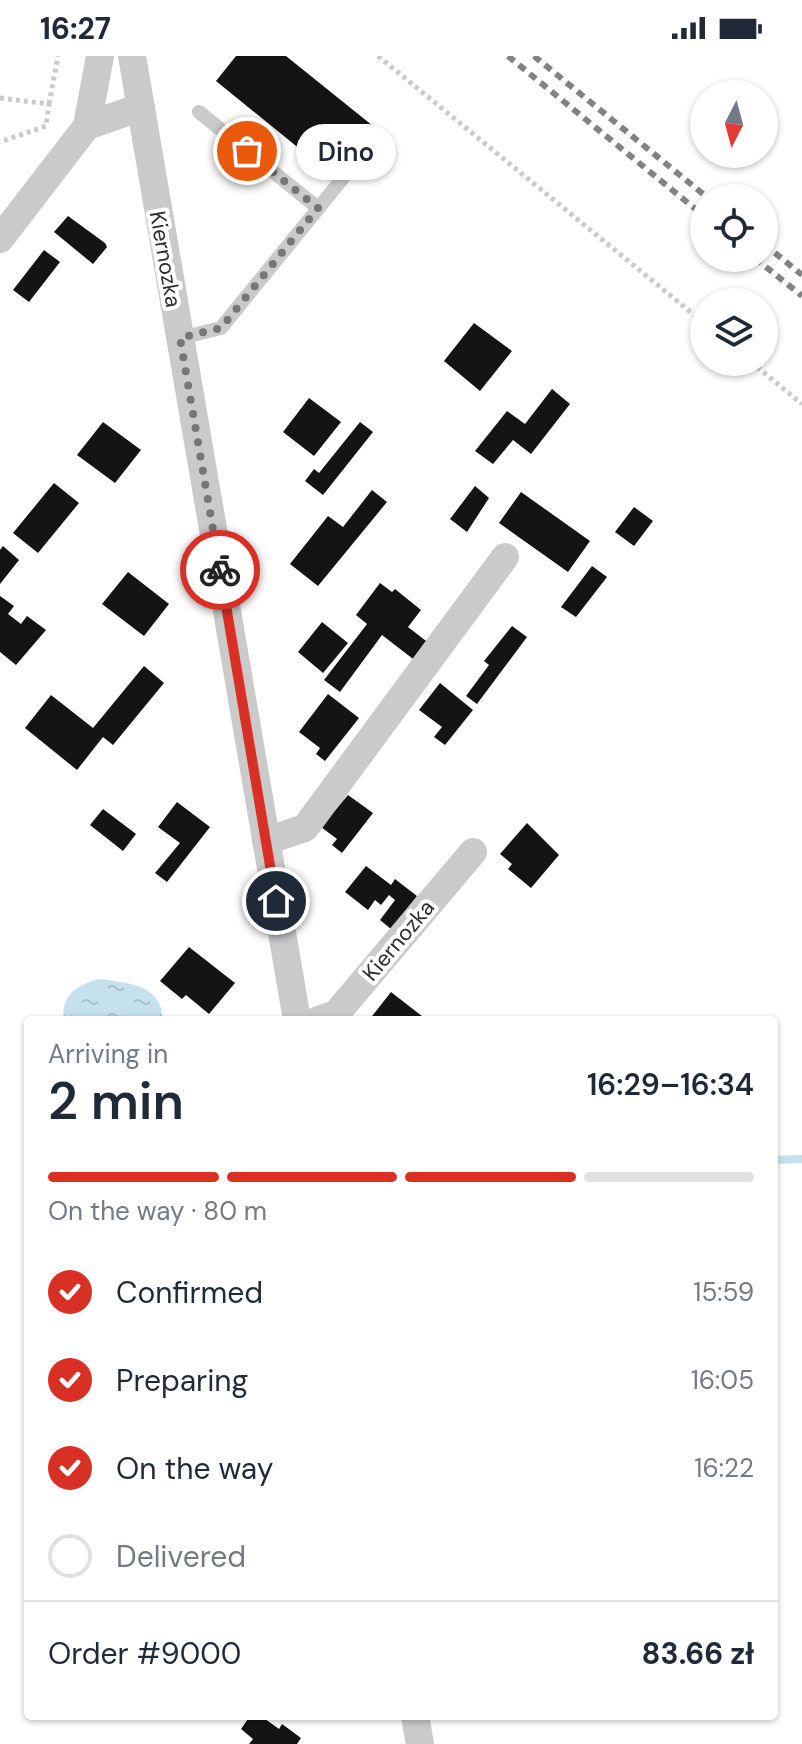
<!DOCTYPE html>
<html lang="en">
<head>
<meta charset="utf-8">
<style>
	:root { --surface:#fff; --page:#f2f2f3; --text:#1f2937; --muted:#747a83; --line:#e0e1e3; --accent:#d93025 }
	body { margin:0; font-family:"DM Sans",sans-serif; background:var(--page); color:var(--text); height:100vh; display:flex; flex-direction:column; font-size:30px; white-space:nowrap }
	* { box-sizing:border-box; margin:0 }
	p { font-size:26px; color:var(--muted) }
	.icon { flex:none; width:44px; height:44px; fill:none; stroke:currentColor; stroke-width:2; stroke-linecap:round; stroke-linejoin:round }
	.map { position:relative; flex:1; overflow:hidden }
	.side { position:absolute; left:24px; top:960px; width:754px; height:704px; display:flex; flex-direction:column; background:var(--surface); border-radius:8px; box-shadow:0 2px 6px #0004 }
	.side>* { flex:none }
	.needle { width:52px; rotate:186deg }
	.buttons { position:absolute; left:690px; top:24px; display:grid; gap:16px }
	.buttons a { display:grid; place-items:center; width:88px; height:88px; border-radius:50%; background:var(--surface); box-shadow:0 2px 6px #0004; font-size:40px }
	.pin { position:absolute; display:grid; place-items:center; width:68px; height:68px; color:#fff; margin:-34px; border:4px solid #fff; border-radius:50%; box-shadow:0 2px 8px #0007 }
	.courier { position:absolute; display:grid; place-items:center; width:80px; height:80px; margin:-40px; border:6px solid #d93025; border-radius:50%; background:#fff; color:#222; box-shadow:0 2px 10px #0007 }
	.bubble { position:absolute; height:56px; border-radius:28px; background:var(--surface); box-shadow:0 2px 6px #0004; font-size:26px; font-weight:600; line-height:56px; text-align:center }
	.overview em { font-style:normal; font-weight:600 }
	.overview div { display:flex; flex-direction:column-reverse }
	.overview { display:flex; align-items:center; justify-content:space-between; height:136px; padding:0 24px }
	h1 { font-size:52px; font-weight:600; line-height:60px }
	.bar { display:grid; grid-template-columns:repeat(4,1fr); gap:12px 8px; align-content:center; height:96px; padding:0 24px }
	.bar i { height:10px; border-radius:6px; background:var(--line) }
	.bar .selected { background:var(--accent) }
	.bar p { grid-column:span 4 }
	.line { display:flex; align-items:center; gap:20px; padding:0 24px; border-top:2px solid var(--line) }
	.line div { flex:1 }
	ol { padding:0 24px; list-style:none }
	li { display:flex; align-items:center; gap:24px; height:88px }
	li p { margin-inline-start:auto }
	li .icon { padding:8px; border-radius:50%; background:var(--accent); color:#fff; stroke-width:4 }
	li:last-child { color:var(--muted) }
	li i { width:44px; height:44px; border:4px solid var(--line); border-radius:50% }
	.status { display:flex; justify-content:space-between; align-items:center; height:56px; padding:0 40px; background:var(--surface); direction:ltr }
	.status svg { height:22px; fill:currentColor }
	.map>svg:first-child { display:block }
	.water { fill:url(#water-ripples) }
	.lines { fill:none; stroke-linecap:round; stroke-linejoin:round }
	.stream { stroke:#c5e1ed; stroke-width:8 }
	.building { fill:#141414 }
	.path { stroke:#cacaca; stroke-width:5; stroke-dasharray:4 4; stroke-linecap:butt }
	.service { stroke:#cacaca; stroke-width:14 }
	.minor { stroke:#cacaca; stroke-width:28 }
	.rail { stroke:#828282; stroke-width:6; stroke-dasharray:8 6; stroke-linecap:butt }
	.done { stroke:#767676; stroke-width:8; stroke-dasharray:0 14.4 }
	.route { stroke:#d93025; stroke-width:10 }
	.labels { text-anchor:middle; stroke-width:8; stroke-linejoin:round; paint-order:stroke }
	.street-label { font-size:22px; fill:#2d2d2d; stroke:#fff }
</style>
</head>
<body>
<div class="status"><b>16:27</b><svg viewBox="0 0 49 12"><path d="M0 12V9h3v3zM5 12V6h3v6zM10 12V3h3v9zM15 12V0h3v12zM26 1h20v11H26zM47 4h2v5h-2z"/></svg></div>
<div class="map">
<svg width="802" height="1688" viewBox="0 0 802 1688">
	<defs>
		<pattern id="water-ripples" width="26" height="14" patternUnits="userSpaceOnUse" patternTransform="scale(2)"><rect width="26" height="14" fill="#c5e1ed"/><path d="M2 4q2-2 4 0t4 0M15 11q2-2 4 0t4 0" fill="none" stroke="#aac1cc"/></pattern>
	</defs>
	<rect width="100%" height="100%" fill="#fff"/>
	<!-- water -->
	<path class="water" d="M101 923C128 927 164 929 162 964H64C60 939 79 927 101 923Z"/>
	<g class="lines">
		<!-- stream -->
		<path class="stream" d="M774 1104 802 1103"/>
	</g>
	<!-- building -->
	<path class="building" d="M236 0H286L373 70 333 120 216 25Z
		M68 160 105 187 107 191 93 208 54 176Z
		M44 194 60 206 29 246 13 234Z
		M474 267 512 295 480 335 444 305Z
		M552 333 570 348 531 398 513 384 493 408 475 395 507 355 525 368Z
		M309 342 341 366 314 400 283 376Z
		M103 366 141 394 115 427 77 399Z
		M360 366 373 376 323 439 305 425 314 413 319 417Z
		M54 427 79 447 38 497 13 477Z
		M475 430 489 442 467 476 450 463Z
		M372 434 387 446 318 530 290 508 328 460 343 471Z
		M521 436 590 485 568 516 499 467Z
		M634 451 653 465 634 490 615 476Z
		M3 490 19 504 0 528V494Z
		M592 510 607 521 576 561 561 551Z
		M128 516 169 548 144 580 102 548Z
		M380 527 392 536 395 533 421 554 408 571 430 588 417 606 382 579 340 636 324 624 367 568 356 559Z
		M0 540 14 550 8 558 21 568 27 560 46 574 16 609 0 596Z
		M322 566 348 587 323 617 298 596Z
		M512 570 527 581 477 648 466 640 489 609 484 605Z
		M144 610 164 627 113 689 103 681 77 714 25 672 51 639 93 672Z
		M440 627 473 654 445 689 434 681 442 671 419 654Z
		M328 638 359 662 325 705 316 698 320 692 299 676Z
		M348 739 373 757 342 797 332 789 337 783 321 771Z
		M177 746 210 771 167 826 155 817 180 787 158 771Z
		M103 753 136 778 123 795 90 769Z
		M527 767 559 799 531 832 508 813 512 808 500 798Z
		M366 810 391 829 395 823 417 840 391 873 380 864 395 844 389 839 381 849 375 844 368 854 345 836Z
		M189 891 235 927 209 958 186 939 182 943 160 925Z
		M391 936 427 964H369Z
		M250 1660H261L279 1673 282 1668 301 1682 297 1688H249L253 1683 241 1673Z"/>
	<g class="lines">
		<!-- path -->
		<path class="path" d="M378 0 704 267
			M0 42 49 48 46 70 0 86
			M49 48 58 0
			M751 306 802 348"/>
		<!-- service -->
		<path class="service" d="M199 56 318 152
			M180 282 221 272 369 90"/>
		<!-- minor -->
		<path class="minor" d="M132 0 297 964
			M87 70 100 0
			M0 183 87 70 141 51
			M266 785 305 772 505 501
			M318 964 336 958 473 796
			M415 1660 420 1688"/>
		<!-- rail -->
		<path class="rail" d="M508 0 704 160
			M534 0 708 142
			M764 188 802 219
			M755 202 802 240"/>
	</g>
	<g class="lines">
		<!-- done -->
		<path class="done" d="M220 514 180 282 221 272 318 152 247 95"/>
		<!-- route -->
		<path class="route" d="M220 514 276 845"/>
	</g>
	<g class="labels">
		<!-- street labels -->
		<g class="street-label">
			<text transform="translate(166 203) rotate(80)" y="8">Kiernozka</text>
			<text transform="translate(398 884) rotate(-50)" y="8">Kiernozka</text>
		</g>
	</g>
</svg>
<div class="buttons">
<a><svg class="needle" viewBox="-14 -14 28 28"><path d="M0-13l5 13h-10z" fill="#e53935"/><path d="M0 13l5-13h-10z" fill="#747a83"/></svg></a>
<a><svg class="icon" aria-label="locate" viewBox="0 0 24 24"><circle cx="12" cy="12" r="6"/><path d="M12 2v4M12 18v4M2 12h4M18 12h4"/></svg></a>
<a><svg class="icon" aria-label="layers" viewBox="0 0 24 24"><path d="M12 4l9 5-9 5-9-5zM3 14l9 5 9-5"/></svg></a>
</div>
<div class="pin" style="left:247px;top:95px;background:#ea580c"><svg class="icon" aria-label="bag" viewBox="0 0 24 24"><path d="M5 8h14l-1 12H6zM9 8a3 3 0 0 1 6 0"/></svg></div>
<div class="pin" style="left:276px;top:845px;background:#1f2937"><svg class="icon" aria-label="home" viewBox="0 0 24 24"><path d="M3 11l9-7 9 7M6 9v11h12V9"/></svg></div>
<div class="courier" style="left:220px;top:514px"><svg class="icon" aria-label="bike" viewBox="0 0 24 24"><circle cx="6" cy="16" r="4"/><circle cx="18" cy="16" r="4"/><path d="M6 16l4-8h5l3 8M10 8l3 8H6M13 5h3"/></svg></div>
<div class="bubble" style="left:296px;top:68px;width:100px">Dino</div>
<section class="side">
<div class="overview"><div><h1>2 min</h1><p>Arriving in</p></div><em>16:29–16:34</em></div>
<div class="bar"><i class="selected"></i><i class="selected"></i><i class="selected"></i><i></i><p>On the way · 80 m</p></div>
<ol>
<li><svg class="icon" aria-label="check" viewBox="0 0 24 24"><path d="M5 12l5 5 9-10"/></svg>Confirmed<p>15:59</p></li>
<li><svg class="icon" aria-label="check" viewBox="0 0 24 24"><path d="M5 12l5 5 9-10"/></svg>Preparing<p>16:05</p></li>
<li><svg class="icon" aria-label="check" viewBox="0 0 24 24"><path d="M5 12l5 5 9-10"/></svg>On the way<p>16:22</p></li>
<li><i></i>Delivered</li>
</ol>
<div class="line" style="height:104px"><div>Order #9000</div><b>83.66 zł</b></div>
</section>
</div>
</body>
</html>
